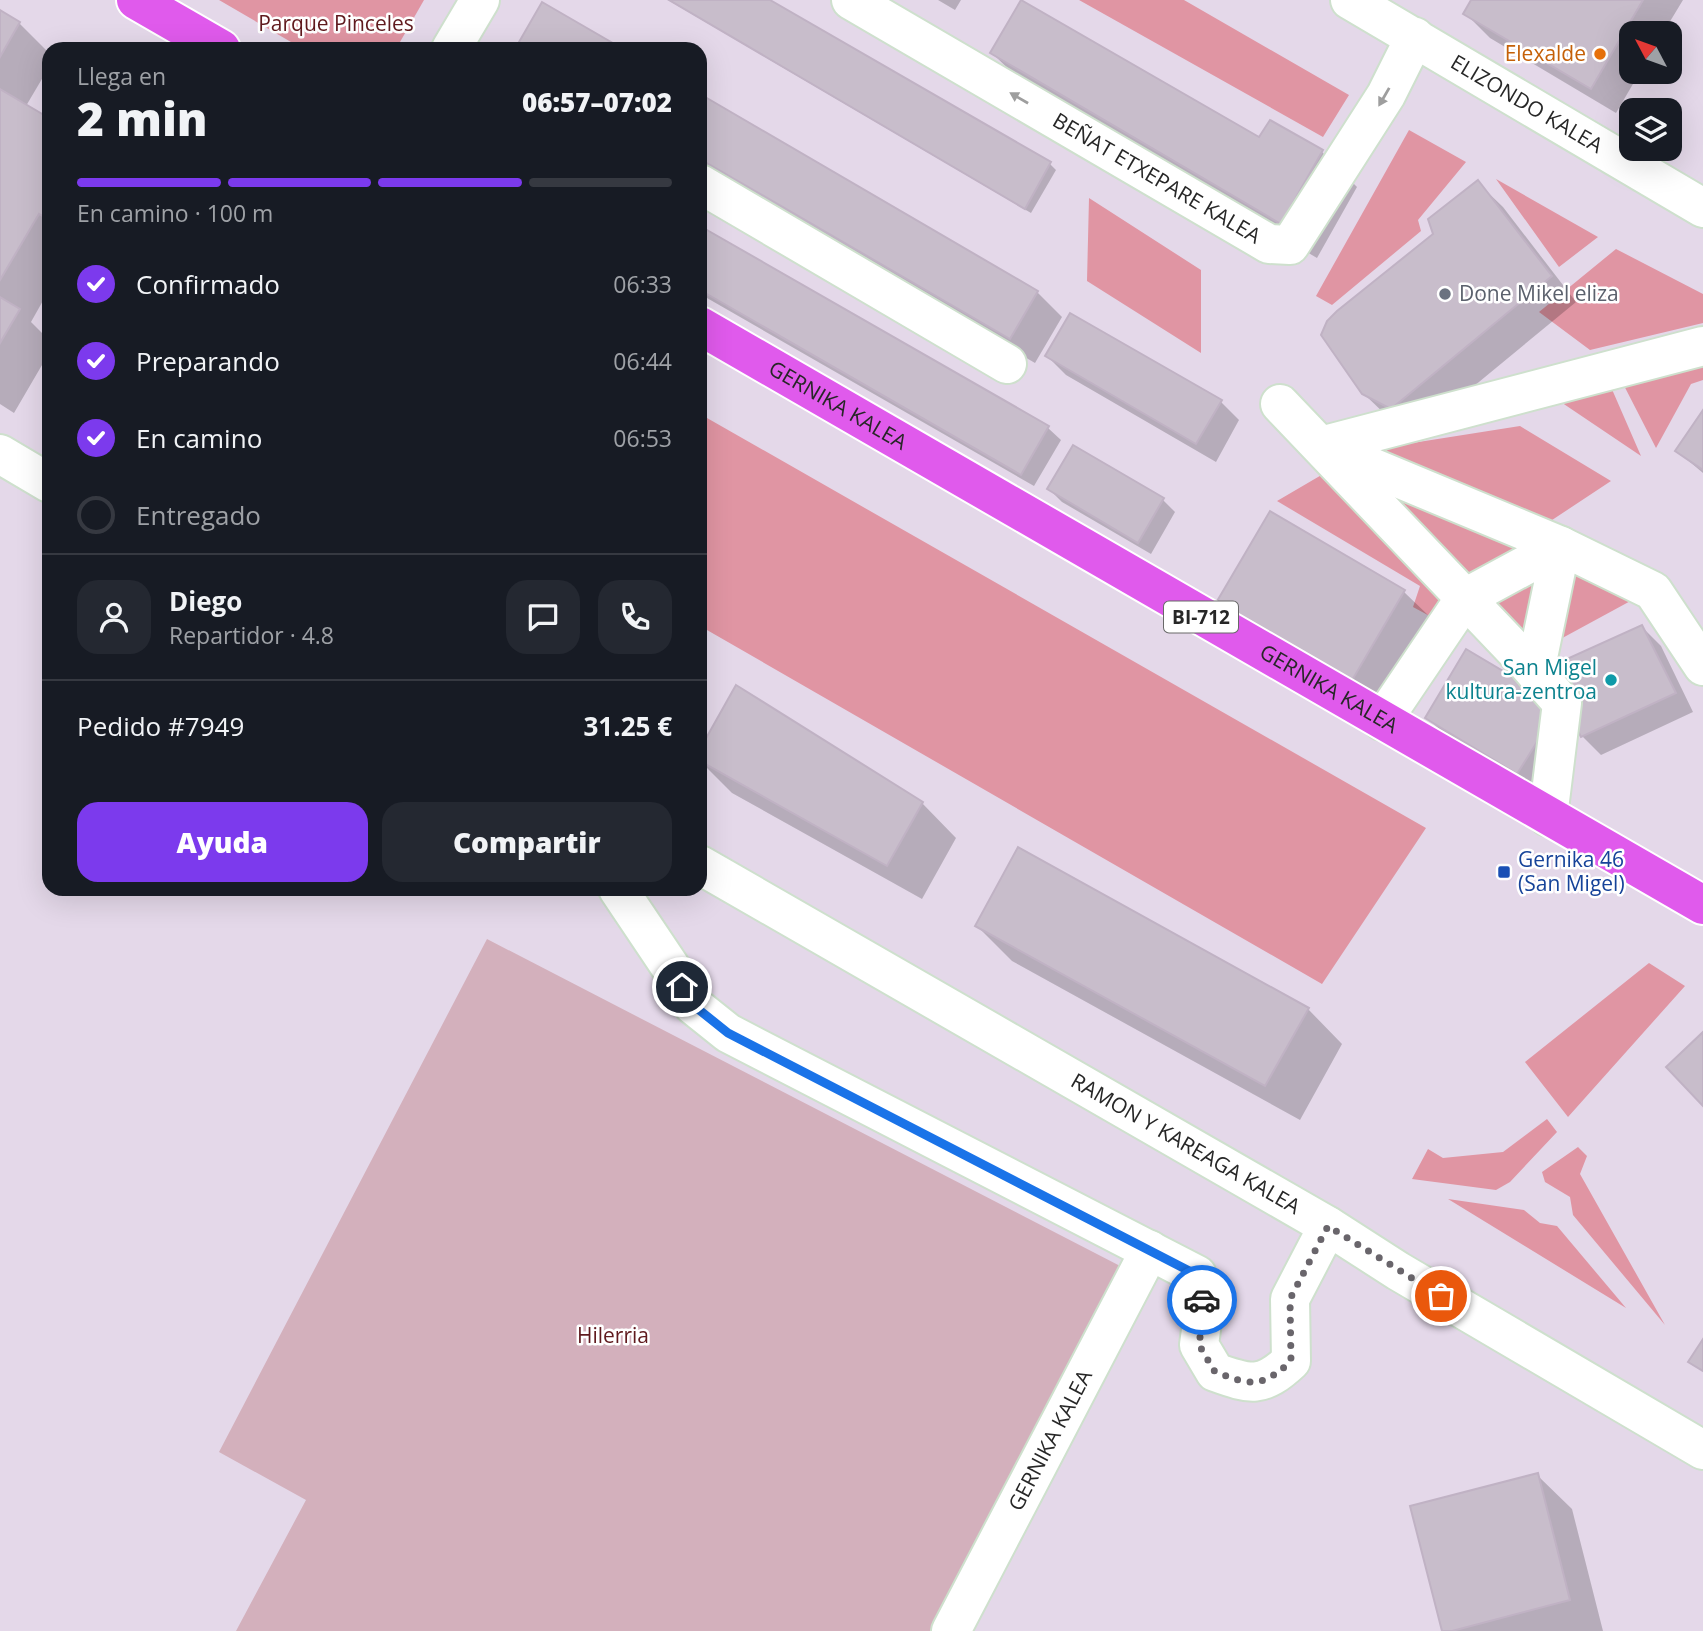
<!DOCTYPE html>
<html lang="es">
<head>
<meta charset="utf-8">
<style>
	:root { --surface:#171b24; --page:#242831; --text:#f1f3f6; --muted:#9ea1a6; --line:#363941; --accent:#7c3aed }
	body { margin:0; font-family:"Open Sans",sans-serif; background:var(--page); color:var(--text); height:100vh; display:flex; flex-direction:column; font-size:26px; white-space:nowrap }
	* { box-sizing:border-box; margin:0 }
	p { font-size:23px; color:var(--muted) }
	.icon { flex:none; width:38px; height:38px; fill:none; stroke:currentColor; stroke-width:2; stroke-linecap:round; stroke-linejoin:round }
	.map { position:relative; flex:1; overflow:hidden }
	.sheet { position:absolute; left:42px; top:42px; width:665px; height:854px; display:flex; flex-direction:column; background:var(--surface); border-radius:21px; box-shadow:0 7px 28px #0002 }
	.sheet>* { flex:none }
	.needle { width:46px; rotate:311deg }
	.buttons { position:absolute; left:1619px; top:21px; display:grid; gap:14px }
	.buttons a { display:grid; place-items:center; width:63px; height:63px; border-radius:14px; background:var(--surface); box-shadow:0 7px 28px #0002; font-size:35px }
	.pin { position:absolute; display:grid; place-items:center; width:60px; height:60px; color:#fff; margin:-30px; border:4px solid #fff; border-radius:50%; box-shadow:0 2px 7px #0007 }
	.courier { position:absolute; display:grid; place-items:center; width:70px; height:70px; margin:-35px; border:5px solid #1a73e8; border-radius:50%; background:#fff; color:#222; box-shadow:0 2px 9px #0007 }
	.summary em { font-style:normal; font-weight:800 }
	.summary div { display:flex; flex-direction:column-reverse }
	.summary { display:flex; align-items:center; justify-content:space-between; height:119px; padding:0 35px }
	h1 { font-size:46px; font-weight:800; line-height:52px }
	.bar { display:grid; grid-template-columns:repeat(4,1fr); gap:10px 7px; align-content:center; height:84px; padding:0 35px }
	.bar i { height:9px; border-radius:5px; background:var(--line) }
	.bar .selected { background:var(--accent) }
	.bar p { grid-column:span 4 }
	.line { display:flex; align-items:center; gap:18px; padding:0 35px; border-top:2px solid var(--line) }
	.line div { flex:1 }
	.round { display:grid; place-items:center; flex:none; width:74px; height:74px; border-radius:21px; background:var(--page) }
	ol { padding:0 35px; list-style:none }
	li { display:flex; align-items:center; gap:21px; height:77px }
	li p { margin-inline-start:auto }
	li .icon { padding:7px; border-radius:50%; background:var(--accent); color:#fff; stroke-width:4 }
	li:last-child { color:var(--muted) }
	li i { width:38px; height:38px; border:4px solid var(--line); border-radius:50% }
	.cta { display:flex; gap:14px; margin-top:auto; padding:14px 35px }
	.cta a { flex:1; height:80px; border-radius:21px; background:var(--accent); color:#fff; font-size:28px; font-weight:800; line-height:80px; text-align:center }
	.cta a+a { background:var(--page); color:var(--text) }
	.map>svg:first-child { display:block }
	.green { fill:#e095a3 }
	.cemetery { fill:#d3b0bc }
	.shadow { fill:#0003 }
	.building { fill:#c8bdcb; stroke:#c0b2c4; stroke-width:2 }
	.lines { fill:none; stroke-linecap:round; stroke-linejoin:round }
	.street-casing { stroke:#cee0cd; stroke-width:42 }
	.primary-casing { stroke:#fff; stroke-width:42 }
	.street { stroke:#fff; stroke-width:38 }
	.primary { stroke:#e05aec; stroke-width:38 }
	.oneway { fill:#9e9e9e }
	.done { stroke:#69656b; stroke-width:7; stroke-dasharray:0 12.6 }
	.route { stroke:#1a73e8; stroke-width:9 }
	.food-dot { fill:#e8710a; stroke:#fff; stroke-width:2.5 }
	.worship-dot { fill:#6b7280; stroke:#fff; stroke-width:2.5 }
	.culture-dot { fill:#0f9aa8; stroke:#fff; stroke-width:2.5 }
	.transit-dot { fill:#1a4fb4; stroke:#fff; stroke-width:2.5 }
	.labels { text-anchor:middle; stroke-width:5; stroke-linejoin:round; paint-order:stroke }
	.shield { fill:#fff; stroke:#686868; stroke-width:2 }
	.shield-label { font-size:19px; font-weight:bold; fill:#272727 }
	.park-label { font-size:21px; fill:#601a1e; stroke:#fff }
	.food-label { font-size:21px; fill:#c56008; stroke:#fff; text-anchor:end }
	.street-label { font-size:21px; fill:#272727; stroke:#fff }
	.worship-label { font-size:21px; fill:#5b616d; stroke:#fff; text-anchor:start }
	.culture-label { font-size:21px; fill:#0d838f; stroke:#fff; text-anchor:end }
	.transit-label { font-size:21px; fill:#164399; stroke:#fff; text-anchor:start }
</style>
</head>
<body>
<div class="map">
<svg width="1703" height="1631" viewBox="0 0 1703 1631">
	<rect width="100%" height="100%" fill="#e4d8e9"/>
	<!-- green -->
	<path class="green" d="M219 0H424L396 49H303Z
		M1079 0H1184L1349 95 1323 137Z
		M1409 130 1466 162 1418 220 1421 231 1332 305 1316 296Z
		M1496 179 1598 237 1559 267Z
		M1089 198 1201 270V353L1087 281Z
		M1616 249 1703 294V323L1590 350 1539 312Z
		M1703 348V380L1691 384 1656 448 1616 370Z
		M1604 371 1641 456 1543 390Z
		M700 414 1426 828 1322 984 700 626Z
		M1520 426 1611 481 1543 526 1368 450Z
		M1330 470 1458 595 1437 620 1413 607 1420 586 1277 501Z
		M1364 475 1524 548 1469 581Z
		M1570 565 1636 598 1555 642Z
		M1541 575 1528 646 1484 598Z
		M1649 963 1685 986 1568 1117 1525 1062Z
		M1547 1119 1557 1132 1510 1182 1496 1190 1412 1179 1428 1149 1443 1158 1503 1152Z
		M1578 1147 1587 1156 1580 1174 1665 1325 1573 1215 1570 1197 1545 1182 1542 1172Z
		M1448 1199 1524 1210 1540 1223 1557 1226 1626 1308Z"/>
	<!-- cemetery -->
	<path class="cemetery" d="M487 939 1124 1268 932 1631H236L306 1500 219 1452Z"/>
	<!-- shadow -->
	<path class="shadow" d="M668 0H766L1050 164 1056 170 1031 213Z
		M938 0H961L955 10Z
		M1473 0H1683L1663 33H1631V72H1640L1616 113 1490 38 1465 13Z
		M0 12 19 23 49 53V67L26 106 49 120V290L31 322 49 340V353L14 413 0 404Z
		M992 53 1259 139 1271 122 1322 152 1357 187 1317 258 1027 87Z
		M700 96 1037 292 1062 317 1035 363 700 168Z
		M1478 183 1503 207 1576 302 1417 433 1389 418 1363 393 1435 235Z
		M700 228 1048 428 1061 440 1034 486 700 294Z
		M1047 356 1220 401 1239 420 1216 462 1066 375Z
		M1703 413V473L1677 451Z
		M1049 489 1163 500 1175 512 1151 554 1062 502Z
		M1404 592 1429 616 1376 705 1243 627Z
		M1642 627 1661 646 1693 712 1601 755 1582 736 1577 726 1537 791 1446 736 1427 717 1575 722Z
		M700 753 922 803 956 838 922 899 732 793 700 761Z
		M977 926 1308 1009 1342 1044 1300 1120 1012 961Z
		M1537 1475 1572 1509 1603 1631H1444Z"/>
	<!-- building -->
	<path class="building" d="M669 0H770L1051 162 1025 209Z
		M1021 0 1259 137 1270 120 1323 150 1281 224 990 53Z
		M1471 0H1643L1591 89 1463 14Z
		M542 2 623 49H515Z
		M0 10 20 22 0 57Z
		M0 89 49 118V220L39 214 0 280Z
		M700 94 1038 291 1010 339 700 159Z
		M1478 180 1552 276 1391 409 1362 394 1321 335 1327 321 1337 311 1433 234 1428 219Z
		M700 226 1049 426 1021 475 700 290Z
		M0 297 20 309 0 343Z
		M1070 313 1222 400 1196 444 1045 356Z
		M1703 410V470L1675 451Z
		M1073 445 1164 498 1138 543 1047 489Z
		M1270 511 1405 590 1351 682 1216 603Z
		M1642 625 1676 693 1581 737 1547 668Z
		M1466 649 1560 705 1517 774 1425 718Z
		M736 685 923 802 887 866 700 761V749Z
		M1018 847 1309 1008 1265 1086 975 926Z
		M1703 1032V1106L1666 1067Z
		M1703 1339V1371L1688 1362Z
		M1538 1473 1570 1600 1452 1631H1442L1410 1506Z"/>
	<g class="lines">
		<!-- street casing -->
		<g class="street-casing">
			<g id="street">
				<path id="s1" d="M851 0 1269 244 1290 245 1386 95 1415 37"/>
				<path id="s2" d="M1350 0 1703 208"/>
				<path d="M451 49 480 0"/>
				<path d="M700 184 1007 364"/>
				<path d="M1703 346 1321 446 1561 546 1653 591 1703 666"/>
				<path d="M1280 404 1526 662 1562 703 1548 817"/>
				<path d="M0 454 49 483"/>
				<path d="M1382 721 1465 598 1561 546 1535 672"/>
				<path id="s3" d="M700 865 1328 1226 1398 1271 1703 1450"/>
				<path d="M618 889 671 968 693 1005 728 1033 1197 1275 1204 1307 1199 1345 1215 1372C1251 1385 1262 1388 1291 1361L1290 1299 1328 1226"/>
				<path id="s4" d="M951 1631 1150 1250"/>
			</g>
		</g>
		<!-- primary casing -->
		<g class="primary-casing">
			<g id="primary">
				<path d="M136 0 221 49"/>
				<path id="s5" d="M700 326 1703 905"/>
			</g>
		</g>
		<!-- street -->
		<use href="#street" class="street"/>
		<!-- primary -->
		<use href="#primary" class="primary"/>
	</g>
	<!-- one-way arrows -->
	<defs><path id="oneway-solid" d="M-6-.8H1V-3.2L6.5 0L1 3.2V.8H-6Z" transform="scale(1.75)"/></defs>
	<g class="oneway">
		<use href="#oneway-solid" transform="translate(1384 97) rotate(120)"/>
		<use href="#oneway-solid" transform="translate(1019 98) rotate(-150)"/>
	</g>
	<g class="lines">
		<!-- done -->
		<path class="done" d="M1202 1300 1204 1307 1199 1345 1215 1372C1251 1385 1261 1389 1291 1361L1290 1299 1328 1226 1441 1296"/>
		<!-- route -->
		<path class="route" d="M682 987 693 1005 728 1033 1197 1275 1202 1300"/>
	</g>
	<!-- markers -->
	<circle class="food-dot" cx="1600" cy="54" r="7"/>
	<circle class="worship-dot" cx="1445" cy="294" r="7"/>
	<circle class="culture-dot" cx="1611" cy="680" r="7"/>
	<rect class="transit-dot" x="1497" y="865" width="14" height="14" rx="3.5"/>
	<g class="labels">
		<!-- shield labels -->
		<rect class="shield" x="1164" y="601.5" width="74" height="31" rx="5"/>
		<g class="shield-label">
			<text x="1201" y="624">BI-712</text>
		</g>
		<!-- park labels -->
		<g class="park-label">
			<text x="336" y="31">Parque Pinceles</text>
			<text x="613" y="1343">Hilerria</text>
		</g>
		<!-- food labels -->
		<g class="food-label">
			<text x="1586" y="61">Elexalde</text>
		</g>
		<!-- street labels -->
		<g class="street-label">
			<text dy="7" stroke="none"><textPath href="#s2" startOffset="205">ELIZONDO KALEA</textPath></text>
			<text dy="7" stroke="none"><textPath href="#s1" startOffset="354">BEÑAT ETXEPARE KALEA</textPath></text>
			<text dy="7" stroke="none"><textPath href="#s5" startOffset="159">GERNIKA KALEA</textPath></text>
			<text dy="7" stroke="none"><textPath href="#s5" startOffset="726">GERNIKA KALEA</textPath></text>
			<text dy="7" stroke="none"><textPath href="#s3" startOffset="560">RAMON Y KAREAGA KALEA</textPath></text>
			<text dy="7" stroke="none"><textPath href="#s4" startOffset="215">GERNIKA KALEA</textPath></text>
		</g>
		<!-- worship labels -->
		<g class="worship-label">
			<text x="1459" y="301">Done Mikel eliza</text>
		</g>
		<!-- culture labels -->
		<g class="culture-label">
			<text x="1597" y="675">San Migel<tspan x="1597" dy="24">kultura-zentroa</tspan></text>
		</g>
		<!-- transit labels -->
		<g class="transit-label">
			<text x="1518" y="867">Gernika 46<tspan x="1518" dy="24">(San Migel)</tspan></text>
		</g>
	</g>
</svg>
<div class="buttons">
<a><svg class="needle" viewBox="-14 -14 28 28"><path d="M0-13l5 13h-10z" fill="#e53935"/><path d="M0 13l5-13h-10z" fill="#9ea1a6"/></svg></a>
<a><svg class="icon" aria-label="layers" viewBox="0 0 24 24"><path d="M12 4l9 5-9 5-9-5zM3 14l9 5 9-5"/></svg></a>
</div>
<div class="pin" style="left:1441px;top:1296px;background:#ea580c"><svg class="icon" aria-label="bag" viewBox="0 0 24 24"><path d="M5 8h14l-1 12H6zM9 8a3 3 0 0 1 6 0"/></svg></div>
<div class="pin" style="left:682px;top:987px;background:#1f2937"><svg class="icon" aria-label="home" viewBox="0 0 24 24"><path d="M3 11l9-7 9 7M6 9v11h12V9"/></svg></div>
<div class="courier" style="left:1202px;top:1300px"><svg class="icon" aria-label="car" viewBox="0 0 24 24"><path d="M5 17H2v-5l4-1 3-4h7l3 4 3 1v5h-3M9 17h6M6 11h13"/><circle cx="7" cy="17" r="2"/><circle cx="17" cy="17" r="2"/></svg></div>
<section class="sheet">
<div class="summary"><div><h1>2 min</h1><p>Llega en</p></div><em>06:57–07:02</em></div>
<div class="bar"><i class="selected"></i><i class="selected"></i><i class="selected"></i><i></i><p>En camino · 100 m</p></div>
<ol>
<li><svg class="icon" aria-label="check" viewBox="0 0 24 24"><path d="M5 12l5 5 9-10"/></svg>Confirmado<p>06:33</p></li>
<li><svg class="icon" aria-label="check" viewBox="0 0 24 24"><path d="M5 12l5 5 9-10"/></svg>Preparando<p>06:44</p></li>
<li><svg class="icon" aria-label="check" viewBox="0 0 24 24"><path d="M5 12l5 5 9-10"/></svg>En camino<p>06:53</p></li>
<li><i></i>Entregado</li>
</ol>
<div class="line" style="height:126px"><a class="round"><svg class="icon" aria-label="person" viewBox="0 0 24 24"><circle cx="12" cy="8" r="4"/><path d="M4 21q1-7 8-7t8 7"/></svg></a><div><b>Diego</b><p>Repartidor · 4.8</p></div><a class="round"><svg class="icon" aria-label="chat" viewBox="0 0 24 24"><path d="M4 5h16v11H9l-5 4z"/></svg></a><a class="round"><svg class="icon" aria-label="phone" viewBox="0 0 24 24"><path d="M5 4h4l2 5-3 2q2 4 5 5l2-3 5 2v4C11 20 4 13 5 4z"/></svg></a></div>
<div class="line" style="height:91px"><div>Pedido #7949</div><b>31.25 €</b></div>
<div class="cta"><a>Ayuda</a><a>Compartir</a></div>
</section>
</div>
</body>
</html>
